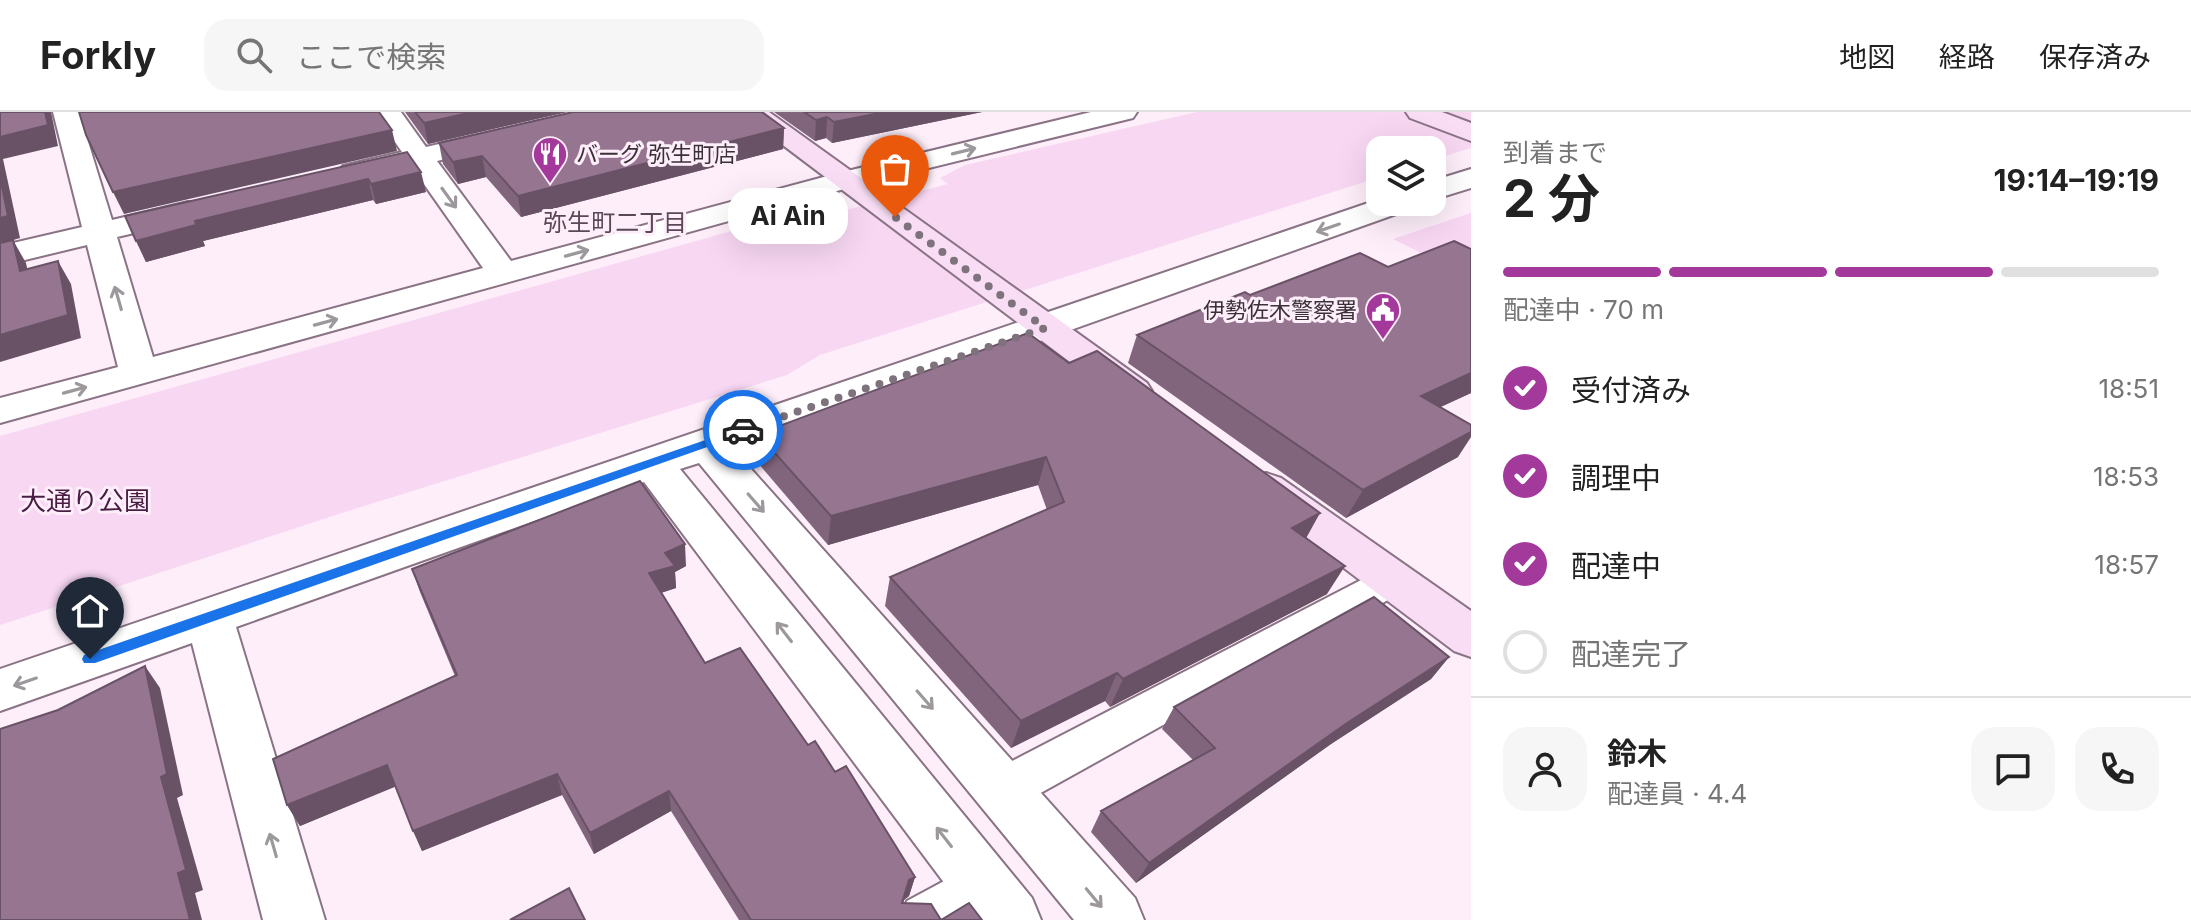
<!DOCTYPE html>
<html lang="ja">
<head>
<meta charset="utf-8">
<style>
	:root { --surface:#fff; --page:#f6f6f6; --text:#222; --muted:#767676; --line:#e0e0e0; --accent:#a3399a }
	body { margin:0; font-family:Inter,"Noto Sans JP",sans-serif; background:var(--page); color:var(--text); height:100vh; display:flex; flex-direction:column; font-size:30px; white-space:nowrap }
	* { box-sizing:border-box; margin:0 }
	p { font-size:26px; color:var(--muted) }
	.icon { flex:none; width:44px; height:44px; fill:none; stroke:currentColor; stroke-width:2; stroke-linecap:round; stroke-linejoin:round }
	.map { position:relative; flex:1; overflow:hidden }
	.drawer { display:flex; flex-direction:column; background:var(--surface); width:720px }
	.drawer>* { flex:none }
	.buttons { position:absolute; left:1366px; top:24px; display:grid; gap:16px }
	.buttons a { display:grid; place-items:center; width:80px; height:80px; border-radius:16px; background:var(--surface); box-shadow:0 8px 32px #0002; font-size:40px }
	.pin { position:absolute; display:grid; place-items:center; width:68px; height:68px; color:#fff; margin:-82px -34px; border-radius:50% 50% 50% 0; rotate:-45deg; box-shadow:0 0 8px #0007 }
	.pin .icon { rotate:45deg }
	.courier { position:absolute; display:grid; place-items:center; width:80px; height:80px; margin:-40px; border:6px solid #1a73e8; border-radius:50%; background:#fff; color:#222; box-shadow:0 2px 10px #0007 }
	.bubble { position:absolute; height:56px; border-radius:24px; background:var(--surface); box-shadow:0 8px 32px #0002; font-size:26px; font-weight:700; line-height:56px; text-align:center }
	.overview em { font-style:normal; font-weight:700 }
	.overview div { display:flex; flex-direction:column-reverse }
	.overview { display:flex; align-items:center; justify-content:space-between; height:136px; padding:0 32px }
	h1 { font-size:52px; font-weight:700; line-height:60px }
	.bar { display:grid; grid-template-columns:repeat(4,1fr); gap:12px 8px; align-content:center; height:96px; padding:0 32px }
	.bar i { height:10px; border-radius:6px; background:var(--line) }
	.bar .current { background:var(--accent) }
	.bar p { grid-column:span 4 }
	.line { display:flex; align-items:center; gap:20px; padding:0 32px; border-top:2px solid var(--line) }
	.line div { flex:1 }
	.round { display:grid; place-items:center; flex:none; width:84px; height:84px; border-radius:24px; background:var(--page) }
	ol { padding:0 32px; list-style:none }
	li { display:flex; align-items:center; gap:24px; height:88px }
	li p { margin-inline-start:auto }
	li .icon { padding:8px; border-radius:50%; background:var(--accent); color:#fff; stroke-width:4 }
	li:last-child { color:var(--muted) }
	li i { width:44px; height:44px; border:4px solid var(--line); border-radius:50% }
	header { display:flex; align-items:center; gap:48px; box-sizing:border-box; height:112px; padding:0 40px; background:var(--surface); border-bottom:2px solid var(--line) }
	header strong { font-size:38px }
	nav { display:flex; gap:44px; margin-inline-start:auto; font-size:28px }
	.search { width:560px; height:72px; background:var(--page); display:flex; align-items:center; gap:20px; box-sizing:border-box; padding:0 28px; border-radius:24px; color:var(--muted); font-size:30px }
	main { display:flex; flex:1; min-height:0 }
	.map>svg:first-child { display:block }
	.green { fill:#f8d7f3 }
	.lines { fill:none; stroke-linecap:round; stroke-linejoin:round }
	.lane-casing { stroke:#897385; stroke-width:4 }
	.street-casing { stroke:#897385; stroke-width:4 }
	.secondary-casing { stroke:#897385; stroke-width:4 }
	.lane { fill:#fff; fill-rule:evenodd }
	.street { fill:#fff; fill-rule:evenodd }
	.secondary { fill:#f8ddf5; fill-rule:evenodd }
	.wall { fill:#81657d }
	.shaded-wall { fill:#695266 }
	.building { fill:#967591; stroke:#695266; stroke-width:2 }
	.oneway { stroke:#9c989c }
	.route { fill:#1a73e8 }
	.done { stroke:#7e727c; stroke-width:8; stroke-dasharray:0 14.4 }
	.labels { text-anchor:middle; stroke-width:6; stroke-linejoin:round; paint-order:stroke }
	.far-poi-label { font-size:22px; fill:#3a3038; stroke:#fdeefa; text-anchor:start }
	.far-neighbourhood-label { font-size:24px; fill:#5b4758; stroke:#fdeefa }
	.park-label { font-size:26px; fill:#481c43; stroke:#fdeefa }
</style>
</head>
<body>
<header>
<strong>Forkly</strong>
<div class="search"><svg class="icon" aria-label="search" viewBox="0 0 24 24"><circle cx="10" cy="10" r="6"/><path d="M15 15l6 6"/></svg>ここで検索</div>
<nav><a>地図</a><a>経路</a><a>保存済み</a></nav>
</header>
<main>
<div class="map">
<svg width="1471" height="808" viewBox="0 0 1471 808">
	<rect width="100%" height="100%" fill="#fdeefa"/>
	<!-- green -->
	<path class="green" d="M1197 0H1471V36L1432 48V38H1380V65L820 243 787 263 348 399 0 513V324L778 106 787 113 948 72 940 66 965 53Z
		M1471 101V166L1393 127Z"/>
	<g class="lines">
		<!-- lane casing -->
		<g class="lane-casing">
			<path id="lane" d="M1392 452 1406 456 1412 467 1406 478 1019 693 1002 700 985 693 978 678 985 663Z
				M983 748 1001 755 1009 773C989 808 942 808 899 808L907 789Z"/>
		</g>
		<!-- street casing -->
		<g class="street-casing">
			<path id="street" d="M53 0H79L112 108 188 90 199 92 203 99 199 106 117 125 153 245 483 156 412 55 353 69 343 66 338 60 343 54 402 40 374 0H401L426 35 579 0H627L623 6 437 49 511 149 835 62 1091 0H1137L1133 6 855 74 0 311V286L118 255 87 133 0 154V134L82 115Z
				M1471 57V76L1432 88V69Z
				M1380 87 1417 90 1413 96 734 338 1135 786 1144 808H1074L699 351 680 357 1032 786 1041 808H972L644 370 236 515 325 808H263L192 531 0 599V557Z"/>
		</g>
		<!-- secondary casing -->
		<g class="secondary-casing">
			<path id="secondary" d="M739 0H769L1147 271 1152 279 1147 287 1133 291 1119 287Z
				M1406 0H1442L1471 11V29L1410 6Z
				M1266 361 1281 366 1471 499V545L1454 539 1251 386 1245 376 1251 366Z"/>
		</g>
		<!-- lane -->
		<use href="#lane" class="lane"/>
		<!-- street -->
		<use href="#street" class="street"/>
		<!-- secondary -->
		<use href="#secondary" class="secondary"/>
	</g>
	<!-- wall -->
	<path class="wall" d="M405 0H567L428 32Z
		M774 0H982L832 31 826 26 815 29Z
		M784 16 783 37 521 105 486 65 458 72 443 52 439 31Z
		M407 40 426 80 376 92 373 88 203 129 205 134 146 150 125 104Z
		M1028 221 1306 426 1327 482 1110 595 1105 589 1011 636 885 494 890 465 1047 398 1038 373 828 433 758 351V322Z
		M1137 223 1471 281 1440 295 1458 345 1346 406 1128 251Z
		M686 454 675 460 676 476 661 481 705 551 808 633 835 660 915 765 909 784 904 788 903 791 941 808H982H739L671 699 594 742 562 683 422 739 395 674 300 714 287 693 455 564 420 480 412 457Z
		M1449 545 1431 567 1331 632 1136 771 1091 720 1101 699 1193 648 1162 617 1174 595Z"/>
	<!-- shaded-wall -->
	<path class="shaded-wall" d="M45 0H51L58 34 3 47 20 126 0 132V25Z
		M473 0H567L428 32 424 11Z
		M885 0H982L832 31 834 10Z
		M827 5 826 26 815 29 816 8Z
		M784 16 783 37 521 105 518 84Z
		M392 18 397 39 124 102 113 80Z
		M482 44 486 65 458 72 453 50Z
		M421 60 426 80 376 92 371 72Z
		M368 67 373 88 203 129 205 134 146 150 136 129 195 109Z
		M13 128 26 151 33 182 20 159Z
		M58 149 71 172 81 226 0 250V223Z
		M1471 261V281L1404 312 1421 284Z
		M1471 320V325L1458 345 1346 406 1363 378Z
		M1046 345 1038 373 828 433 831 404Z
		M1320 401 1304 430 1292 416Z
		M685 432 686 454 675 460 676 476 651 484 649 461 665 441Z
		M1345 454 1327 482 1110 595 1123 567Z
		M1449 545 1431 567 1331 632 1136 771 1149 751 1347 611Z
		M145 554 160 576 183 683 177 686 203 778 195 781 202 808H190L178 761 161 665Z
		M1117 561 1105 589 1011 636 1021 609Z
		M387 653 397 674 300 714 287 693Z
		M557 662 562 683 422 739 413 719Z
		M669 679 671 699 594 742 590 721Z
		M915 765 909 784 904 788 898 808 909 768Z"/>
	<!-- building -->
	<path class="building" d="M0 0H45L48 13 0 25Z
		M79 0H379L392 18 113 80 86 23Z
		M415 0H473L424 11Z
		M573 0H762L784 16 518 84 482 44 453 50 439 31Z
		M804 0H885L834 10 827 5 816 8Z
		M407 40 421 60 371 72 368 67 195 109 196 113 136 129 125 104Z
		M0 65 8 104 0 106Z
		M13 128 20 159 58 149 68 203 0 223V131Z
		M1454 129 1471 137V261L1421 284 1471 313V320L1363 378 1137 223 1245 180 1250 183 1360 141 1388 155Z
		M1028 221 1069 251 1097 239 1320 401 1292 416 1345 454 1123 567 1117 561 1021 609 890 465 1064 390 1046 345 831 404 758 322Z
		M640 369 685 432 665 441 675 454 649 461 705 551 740 536 808 633 815 629 835 660 846 654 915 765 909 768 902 791 931 792 941 808 969 791 982 808H751L669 679 590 721 557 662 413 719 387 653 287 693 273 647 457 563 412 457Z
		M1374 485 1449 545 1347 611 1149 751 1101 699 1215 636 1174 595Z
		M145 554 167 662 161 665 186 758 178 761 190 808H0V617L58 598Z
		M569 776 585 808H510Z"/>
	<!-- one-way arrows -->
	<defs><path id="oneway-shaft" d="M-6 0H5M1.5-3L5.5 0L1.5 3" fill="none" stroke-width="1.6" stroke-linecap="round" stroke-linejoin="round" transform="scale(2)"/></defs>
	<g class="oneway">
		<use href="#oneway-shaft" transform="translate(964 39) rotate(-14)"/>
		<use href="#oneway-shaft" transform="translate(449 86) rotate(54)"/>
		<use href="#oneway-shaft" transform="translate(1328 116) rotate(161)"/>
		<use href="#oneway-shaft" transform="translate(577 141) rotate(-15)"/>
		<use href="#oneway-shaft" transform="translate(118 186) rotate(-106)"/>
		<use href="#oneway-shaft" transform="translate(326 210) rotate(-15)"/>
		<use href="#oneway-shaft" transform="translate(75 278) rotate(-15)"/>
		<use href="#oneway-shaft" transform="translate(756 391) rotate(49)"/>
		<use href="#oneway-shaft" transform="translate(784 520) rotate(-128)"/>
		<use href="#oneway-shaft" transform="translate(25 570) rotate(161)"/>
		<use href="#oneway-shaft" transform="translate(925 588) rotate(49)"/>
		<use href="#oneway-shaft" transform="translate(944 725) rotate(-128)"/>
		<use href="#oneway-shaft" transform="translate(273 733) rotate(-106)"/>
		<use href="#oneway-shaft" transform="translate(1094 786) rotate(50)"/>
	</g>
	<!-- route -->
	<path class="route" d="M743 315 747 316V321L95 551H84L82 547 84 543Z"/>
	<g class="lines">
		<!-- done -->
		<path class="done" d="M743 318 1045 216 895 105"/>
	</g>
	<!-- icons -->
	<defs>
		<g id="restaurant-pin" transform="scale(1.8)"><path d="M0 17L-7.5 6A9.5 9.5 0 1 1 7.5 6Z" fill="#a3399a" stroke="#fdeefa"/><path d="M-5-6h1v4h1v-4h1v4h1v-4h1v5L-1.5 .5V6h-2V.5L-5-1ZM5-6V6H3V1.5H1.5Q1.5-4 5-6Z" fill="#fff"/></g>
		<g id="civic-pin" transform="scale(1.8)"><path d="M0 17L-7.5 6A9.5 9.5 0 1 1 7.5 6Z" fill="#a3399a" stroke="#fdeefa"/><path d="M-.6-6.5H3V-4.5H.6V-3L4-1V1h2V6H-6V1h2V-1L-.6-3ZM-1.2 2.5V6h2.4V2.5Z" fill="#fff"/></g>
	</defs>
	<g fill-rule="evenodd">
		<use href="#restaurant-pin" x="550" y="42"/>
		<use href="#civic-pin" x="1383" y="198"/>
	</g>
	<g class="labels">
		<!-- far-poi labels -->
		<g class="far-poi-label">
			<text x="576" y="50">バーグ 弥生町店</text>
			<text x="1357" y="206" text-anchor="end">伊勢佐木警察署</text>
		</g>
		<!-- far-neighbourhood labels -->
		<g class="far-neighbourhood-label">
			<text x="615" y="119">弥生町二丁目</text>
		</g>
		<!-- park labels -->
		<g class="park-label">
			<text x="85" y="398">大通り公園</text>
		</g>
	</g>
</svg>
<div class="buttons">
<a><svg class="icon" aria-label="layers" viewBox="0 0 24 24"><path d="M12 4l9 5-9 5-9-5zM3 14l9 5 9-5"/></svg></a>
</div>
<div class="pin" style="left:895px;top:105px;background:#ea580c"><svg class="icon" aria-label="bag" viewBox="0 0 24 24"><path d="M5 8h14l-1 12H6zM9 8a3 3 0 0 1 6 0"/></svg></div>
<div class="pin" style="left:90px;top:547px;background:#1f2937"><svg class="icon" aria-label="home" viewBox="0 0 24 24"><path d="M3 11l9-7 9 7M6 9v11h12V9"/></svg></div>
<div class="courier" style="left:743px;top:318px"><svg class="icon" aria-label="car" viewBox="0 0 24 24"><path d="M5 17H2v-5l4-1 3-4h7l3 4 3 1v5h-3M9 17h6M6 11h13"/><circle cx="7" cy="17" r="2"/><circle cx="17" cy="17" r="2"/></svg></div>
<div class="bubble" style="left:728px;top:76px;width:120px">Ai Ain</div>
</div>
<section class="drawer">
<div class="overview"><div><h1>2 分</h1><p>到着まで</p></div><em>19:14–19:19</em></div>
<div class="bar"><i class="current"></i><i class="current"></i><i class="current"></i><i></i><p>配達中 · 70 m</p></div>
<ol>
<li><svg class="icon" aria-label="check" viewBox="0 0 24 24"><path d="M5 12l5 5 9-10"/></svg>受付済み<p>18:51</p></li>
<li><svg class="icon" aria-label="check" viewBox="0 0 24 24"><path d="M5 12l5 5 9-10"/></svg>調理中<p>18:53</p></li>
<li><svg class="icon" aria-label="check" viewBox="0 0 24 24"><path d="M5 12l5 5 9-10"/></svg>配達中<p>18:57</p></li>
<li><i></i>配達完了</li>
</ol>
<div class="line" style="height:144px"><a class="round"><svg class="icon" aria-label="person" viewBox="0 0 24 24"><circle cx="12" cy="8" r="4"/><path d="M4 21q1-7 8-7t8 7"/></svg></a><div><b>鈴木</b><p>配達員 · 4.4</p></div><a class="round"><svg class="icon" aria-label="chat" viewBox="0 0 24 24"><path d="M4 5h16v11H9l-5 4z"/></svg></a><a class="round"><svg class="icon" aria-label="phone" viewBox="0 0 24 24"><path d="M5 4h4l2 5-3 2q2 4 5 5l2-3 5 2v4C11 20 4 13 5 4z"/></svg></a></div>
</section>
</main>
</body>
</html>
